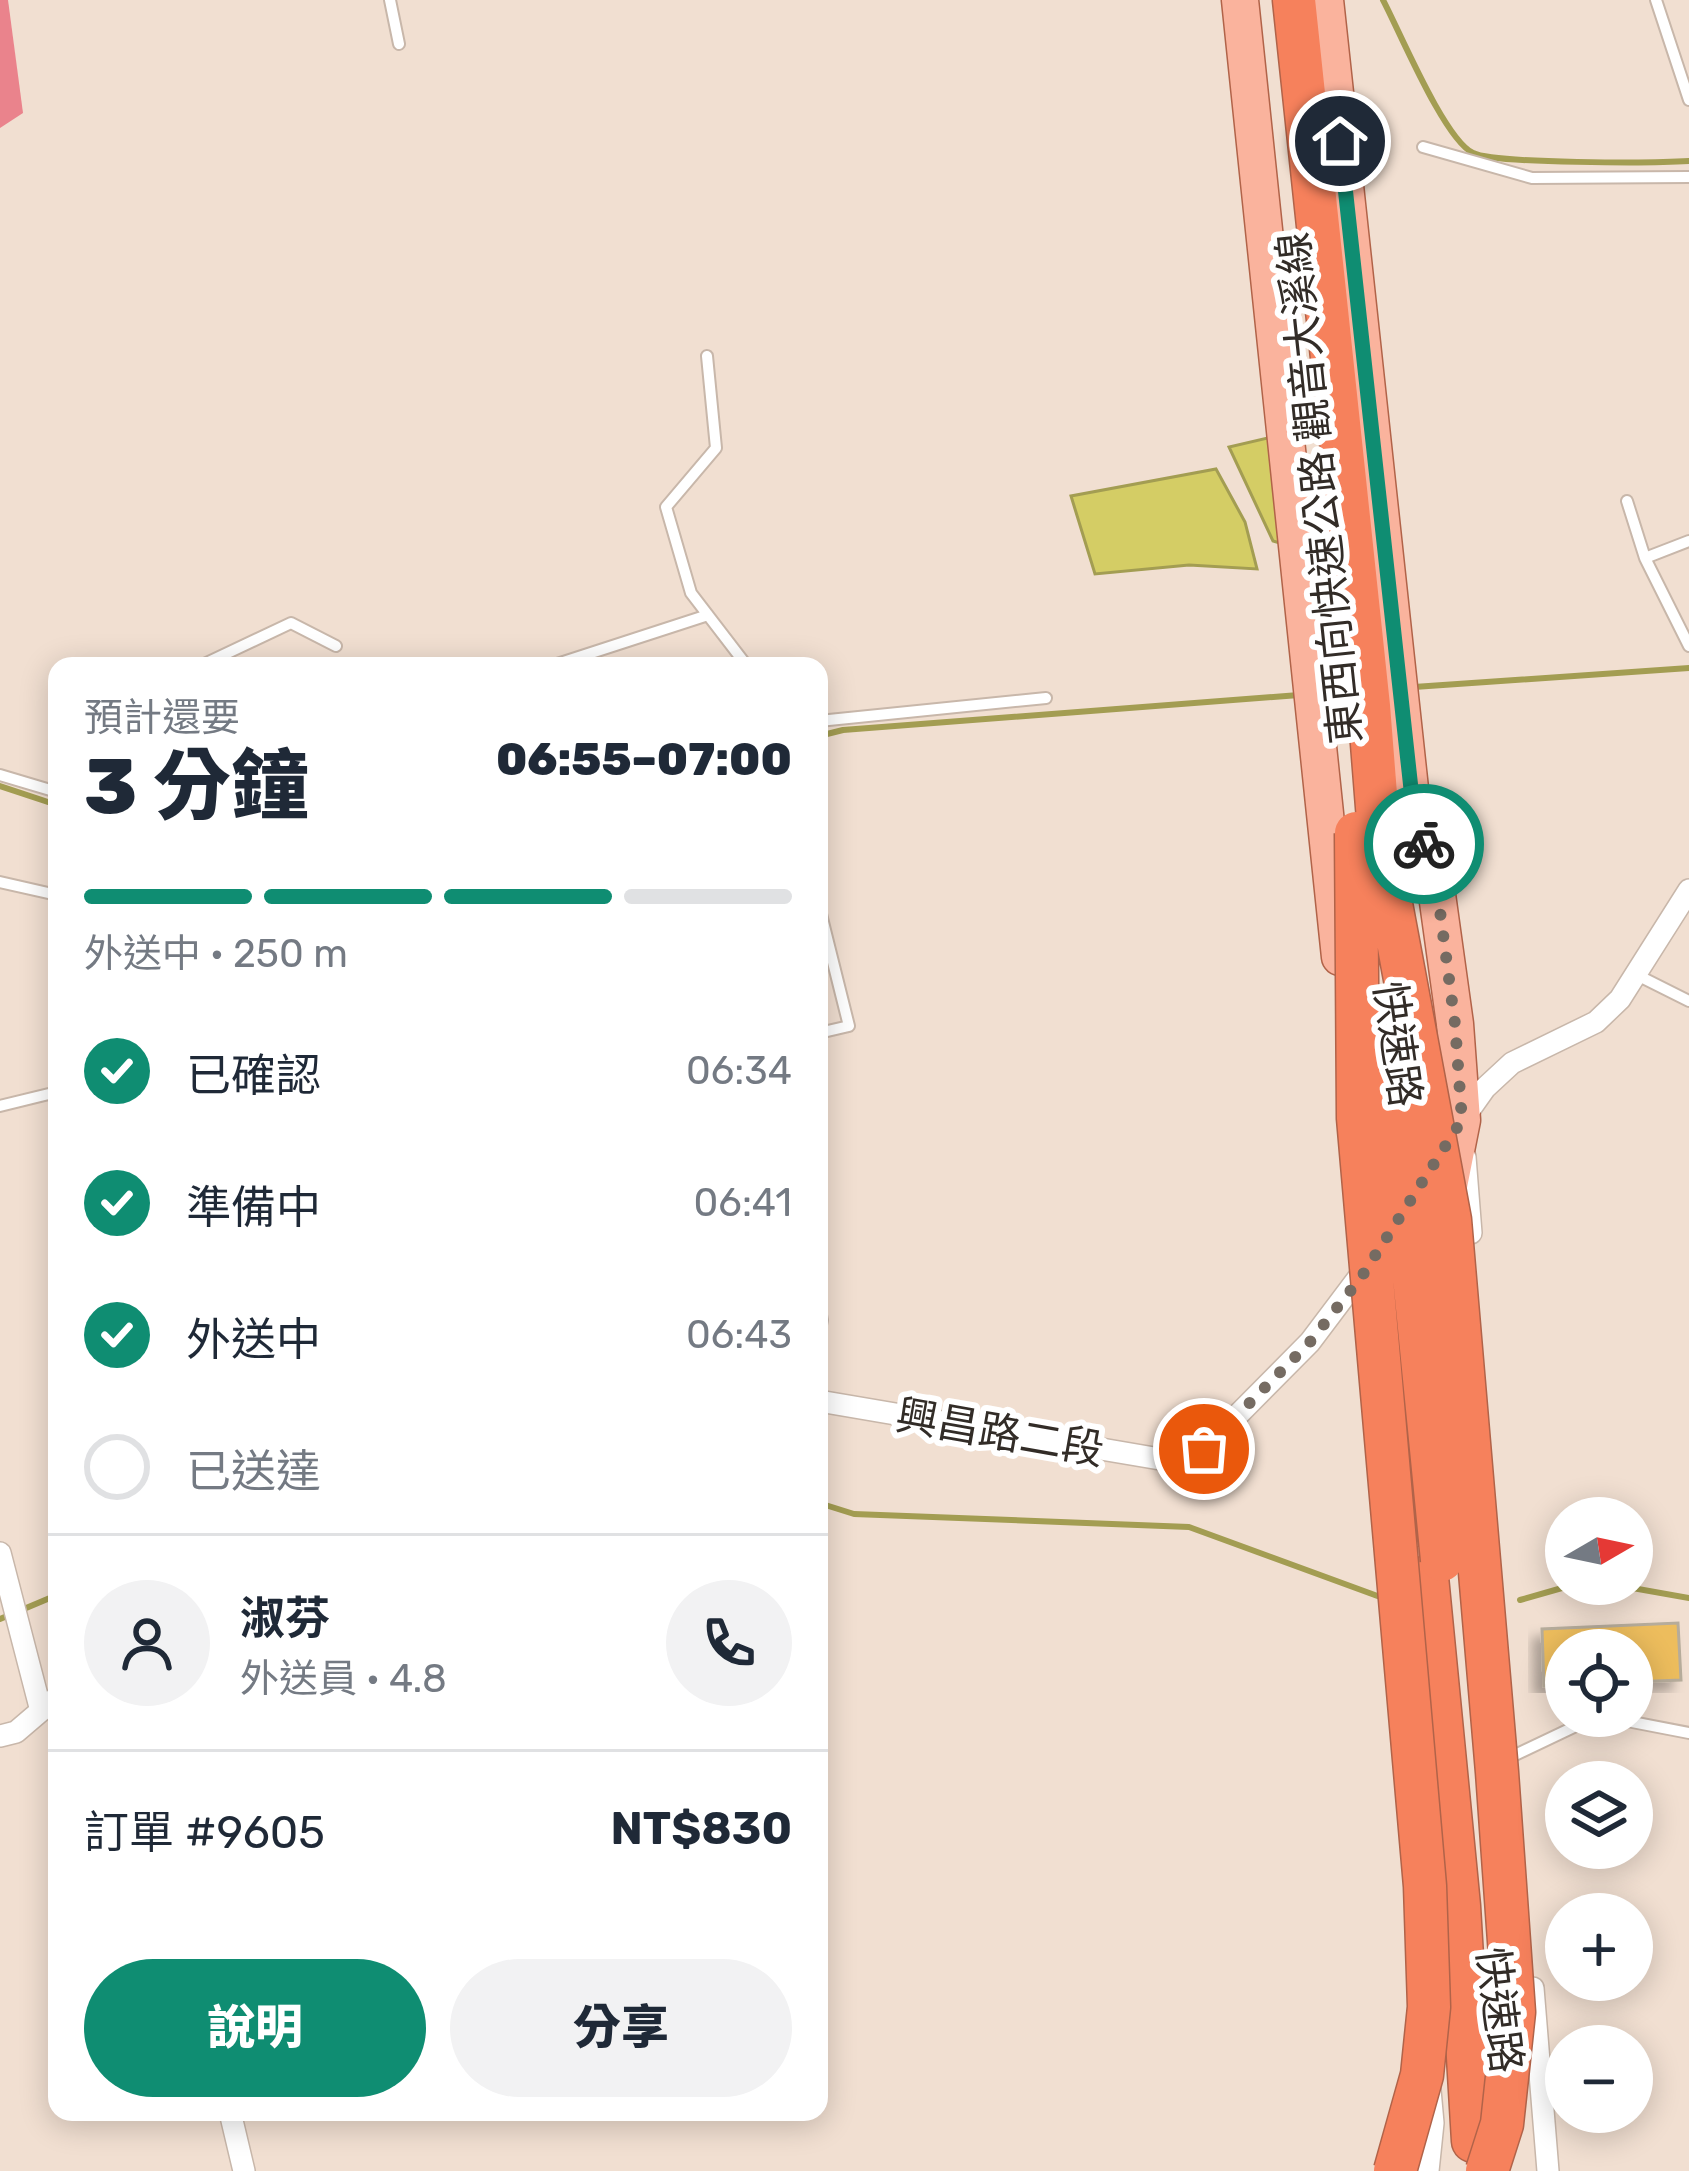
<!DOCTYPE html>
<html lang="zh-TW">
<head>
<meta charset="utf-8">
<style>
	:root { --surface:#fff; --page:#f2f2f3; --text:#1f2937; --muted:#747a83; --line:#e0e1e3; --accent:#0f8d72 }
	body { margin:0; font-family:Rubik,"Noto Sans TC",sans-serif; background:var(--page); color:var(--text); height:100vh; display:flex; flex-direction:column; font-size:45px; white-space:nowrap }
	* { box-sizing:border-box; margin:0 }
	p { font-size:39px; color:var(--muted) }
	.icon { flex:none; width:66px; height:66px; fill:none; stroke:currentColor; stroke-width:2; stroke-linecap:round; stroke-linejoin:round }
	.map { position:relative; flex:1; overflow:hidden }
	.side { position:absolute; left:48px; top:657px; width:780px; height:1464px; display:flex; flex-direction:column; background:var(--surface); border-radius:24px; box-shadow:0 6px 30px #0003 }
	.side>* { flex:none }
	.needle { width:78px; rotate:81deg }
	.buttons { position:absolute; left:1545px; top:1497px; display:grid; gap:24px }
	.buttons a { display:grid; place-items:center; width:108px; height:108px; border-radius:50%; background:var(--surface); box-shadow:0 6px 30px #0003; font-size:60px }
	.pin { position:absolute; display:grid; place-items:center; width:102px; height:102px; color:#fff; margin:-51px; border:6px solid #fff; border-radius:50%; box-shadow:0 3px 12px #0007 }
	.courier { position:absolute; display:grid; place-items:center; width:120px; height:120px; margin:-60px; border:9px solid #0f8d72; border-radius:50%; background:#fff; color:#222; box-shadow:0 3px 15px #0007 }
	.head em { font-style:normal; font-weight:800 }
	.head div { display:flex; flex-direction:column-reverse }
	.head { display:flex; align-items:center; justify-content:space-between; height:204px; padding:0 36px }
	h1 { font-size:78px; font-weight:800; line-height:90px }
	.bar { display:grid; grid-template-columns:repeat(4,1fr); gap:18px 12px; align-content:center; height:144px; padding:0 36px }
	.bar i { height:15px; border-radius:9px; background:var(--line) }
	.bar .on { background:var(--accent) }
	.bar p { grid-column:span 4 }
	.line { display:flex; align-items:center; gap:30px; padding:0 36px; border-top:3px solid var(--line) }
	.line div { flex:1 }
	.round { display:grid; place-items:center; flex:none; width:126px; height:126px; border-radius:63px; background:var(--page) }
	ol { padding:0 36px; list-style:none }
	li { display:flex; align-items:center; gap:36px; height:132px }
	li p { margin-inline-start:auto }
	li .icon { padding:12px; border-radius:50%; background:var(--accent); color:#fff; stroke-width:4 }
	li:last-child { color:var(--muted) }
	li i { width:66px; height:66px; border:6px solid var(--line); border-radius:50% }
	.button { display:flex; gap:24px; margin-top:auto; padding:24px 36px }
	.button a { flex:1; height:138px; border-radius:72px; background:var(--accent); color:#fff; font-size:48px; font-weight:800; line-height:138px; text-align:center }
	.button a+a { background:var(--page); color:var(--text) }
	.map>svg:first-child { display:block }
	.forest { fill:#ea838c }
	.water { fill:#d4cd65; stroke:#a39d52; stroke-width:3 }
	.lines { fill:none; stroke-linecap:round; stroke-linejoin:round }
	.stream { stroke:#a39d52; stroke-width:6 }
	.building { fill:#edbd5d; stroke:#b6ac9b; stroke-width:3; filter:url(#shadow) }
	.lane-casing { stroke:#c8b7aa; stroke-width:14 }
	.street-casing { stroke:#c8b7aa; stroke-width:24 }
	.primary-casing { stroke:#b16349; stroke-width:39 }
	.highway-casing { stroke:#b16349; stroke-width:45 }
	.lane { stroke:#fff; stroke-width:10 }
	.street { stroke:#fff; stroke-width:21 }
	.primary { stroke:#fab39d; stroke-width:36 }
	.highway { stroke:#f6815c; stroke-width:42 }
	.highway-bridge-casing { stroke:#b16349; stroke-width:45; stroke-linecap:butt }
	.highway-bridge { stroke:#f6815c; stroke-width:42 }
	.done { stroke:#756b62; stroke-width:12; stroke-dasharray:0 21.6 }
	.route { stroke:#0f8d72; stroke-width:15 }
	.labels { text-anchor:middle; stroke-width:12; stroke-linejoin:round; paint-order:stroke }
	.street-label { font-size:42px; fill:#322c27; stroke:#fff }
</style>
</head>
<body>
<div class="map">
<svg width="1689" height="2171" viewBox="0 0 1689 2171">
	<defs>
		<filter id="shadow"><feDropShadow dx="-9" dy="9" stdDeviation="6" flood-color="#0004"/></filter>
	</defs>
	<rect width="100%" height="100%" fill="#f1dfd1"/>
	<!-- forest -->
	<path class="forest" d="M0 0H8L23 113 0 128Z"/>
	<!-- water -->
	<path class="water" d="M1276 436 1283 544 1273 541 1229 447Z
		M1216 469 1245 522 1257 569 1189 565 1095 574 1071 496Z"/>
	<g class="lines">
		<!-- stream -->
		<path class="stream" d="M1383 0C1400 32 1444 139 1473 153 1494 164 1658 163 1689 161
			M1414 687 1689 668
			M1324 693 1353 691
			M819 736 843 730 1299 695
			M0 786 57 805
			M819 1503 854 1514 1189 1527 1383 1598
			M1610 1584 1689 1598
			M1520 1600 1576 1584
			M0 1619 57 1595"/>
	</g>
	<!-- building -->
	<path class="building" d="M1678 1623 1681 1680 1632 1682V1650H1566V1685L1544 1686 1542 1629Z"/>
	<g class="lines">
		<!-- lane casing -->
		<g class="lane-casing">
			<path id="lane" d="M390 0 399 44
				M1656 0 1689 100
				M1423 147 1532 178 1689 177
				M707 356 716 448 666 507 691 593 747 666
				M1627 501 1645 558 1689 646
				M1645 558 1689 541
				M200 666 291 623 336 646
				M551 666 708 615
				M819 721 1046 698
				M0 775 57 792
				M0 882 57 895
				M819 906 849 1026 819 1033
				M1635 974 1689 1001
				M0 1106 57 1092
				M819 1305 822 1320 819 1334
				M1601 1716 1689 1733
				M1513 1756 1597 1716"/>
		</g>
		<!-- street casing -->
		<g class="street-casing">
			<path id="street" d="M1463 1119 1485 1088 1512 1063 1596 1022 1620 999 1689 890
				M1465 1157 1471 1233
				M819 1401 1160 1459 1184 1458 1204 1449 1310 1342 1368 1265
				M0 1553 41 1711
				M0 1736 16 1732 57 1697
				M1533 1988 1548 2171
				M230 2112 244 2171
				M1428 2171 1433 2123 1430 2090"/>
		</g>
		<!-- primary casing -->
		<g class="primary-casing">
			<path id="primary" d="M1240 0 1340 957
				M1325 0 1411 798 1434 873 1455 1024 1462 1120 1448 1191"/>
		</g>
		<!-- highway casing -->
		<g class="highway-casing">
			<path id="highway" d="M1294 0 1369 706 1380 845
				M1427 1577 1459 1906 1473 2141"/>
		</g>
		<!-- lane -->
		<use href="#lane" class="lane"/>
		<!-- street -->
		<use href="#street" class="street"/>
		<!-- primary -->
		<use href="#primary" class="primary"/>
		<!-- highway -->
		<use href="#highway" class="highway"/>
		<!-- highway-bridge casing -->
		<g class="highway-bridge-casing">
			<path id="highway-bridge" d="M1356 833 1358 1118 1425 1886 1429 2007 1422 2075 1395 2171
				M1380 845 1450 1220 1497 1772 1514 2012 1502 2124 1487 2171
				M1388 1014 1442 1560"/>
		</g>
		<!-- highway-bridge -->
		<use href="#highway-bridge" class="highway-bridge"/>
	</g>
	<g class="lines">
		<!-- done -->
		<path class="done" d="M1204 1449 1310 1342 1362 1276 1462 1120 1455 1024 1440 911 1434 874 1424 844"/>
		<!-- route -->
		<path class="route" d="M1340 141 1412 798 1424 844"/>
	</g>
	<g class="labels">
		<!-- street labels -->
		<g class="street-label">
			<text transform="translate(1319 488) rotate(-96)" y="15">東西向快速公路 觀音大溪線</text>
			<text transform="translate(1398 1044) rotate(82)" y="15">快速路</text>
			<text transform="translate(1000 1432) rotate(10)" y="15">興昌路二段</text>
			<text transform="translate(1500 2010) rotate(83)" y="15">快速路</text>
		</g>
	</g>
</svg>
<div class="buttons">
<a><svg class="needle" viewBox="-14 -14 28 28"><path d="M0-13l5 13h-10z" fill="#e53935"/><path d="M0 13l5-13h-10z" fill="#747a83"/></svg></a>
<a><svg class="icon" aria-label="locate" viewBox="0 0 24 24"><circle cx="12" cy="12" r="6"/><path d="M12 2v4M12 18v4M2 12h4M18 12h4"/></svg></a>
<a><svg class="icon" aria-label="layers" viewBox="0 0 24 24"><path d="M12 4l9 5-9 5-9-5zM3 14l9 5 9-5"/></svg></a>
<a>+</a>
<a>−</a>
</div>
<div class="pin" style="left:1204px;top:1449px;background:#ea580c"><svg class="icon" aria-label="bag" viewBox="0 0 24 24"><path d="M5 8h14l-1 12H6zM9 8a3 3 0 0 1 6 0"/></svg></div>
<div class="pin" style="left:1340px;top:141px;background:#1f2937"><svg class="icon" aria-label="home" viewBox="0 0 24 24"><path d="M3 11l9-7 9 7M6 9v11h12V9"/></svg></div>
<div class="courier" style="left:1424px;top:844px"><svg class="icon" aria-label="bike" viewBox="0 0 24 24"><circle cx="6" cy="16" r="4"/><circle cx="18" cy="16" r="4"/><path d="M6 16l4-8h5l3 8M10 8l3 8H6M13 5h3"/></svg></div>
<section class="side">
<div class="head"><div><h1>3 分鐘</h1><p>預計還要</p></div><em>06:55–07:00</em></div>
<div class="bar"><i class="on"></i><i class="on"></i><i class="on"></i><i></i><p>外送中 · 250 m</p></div>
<ol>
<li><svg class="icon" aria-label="check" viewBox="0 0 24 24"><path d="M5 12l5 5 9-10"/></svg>已確認<p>06:34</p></li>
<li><svg class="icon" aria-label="check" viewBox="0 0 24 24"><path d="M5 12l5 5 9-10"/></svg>準備中<p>06:41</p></li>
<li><svg class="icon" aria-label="check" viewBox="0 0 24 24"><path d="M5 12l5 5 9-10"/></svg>外送中<p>06:43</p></li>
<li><i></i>已送達</li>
</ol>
<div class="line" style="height:216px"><a class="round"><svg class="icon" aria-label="person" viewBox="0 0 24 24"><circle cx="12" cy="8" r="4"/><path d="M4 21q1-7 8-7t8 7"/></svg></a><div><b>淑芬</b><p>外送員 · 4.8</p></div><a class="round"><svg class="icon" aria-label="phone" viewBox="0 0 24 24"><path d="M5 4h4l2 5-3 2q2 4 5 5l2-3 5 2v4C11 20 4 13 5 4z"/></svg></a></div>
<div class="line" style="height:156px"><div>訂單 #9605</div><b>NT$830</b></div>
<div class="button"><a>說明</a><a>分享</a></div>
</section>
</div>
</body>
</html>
